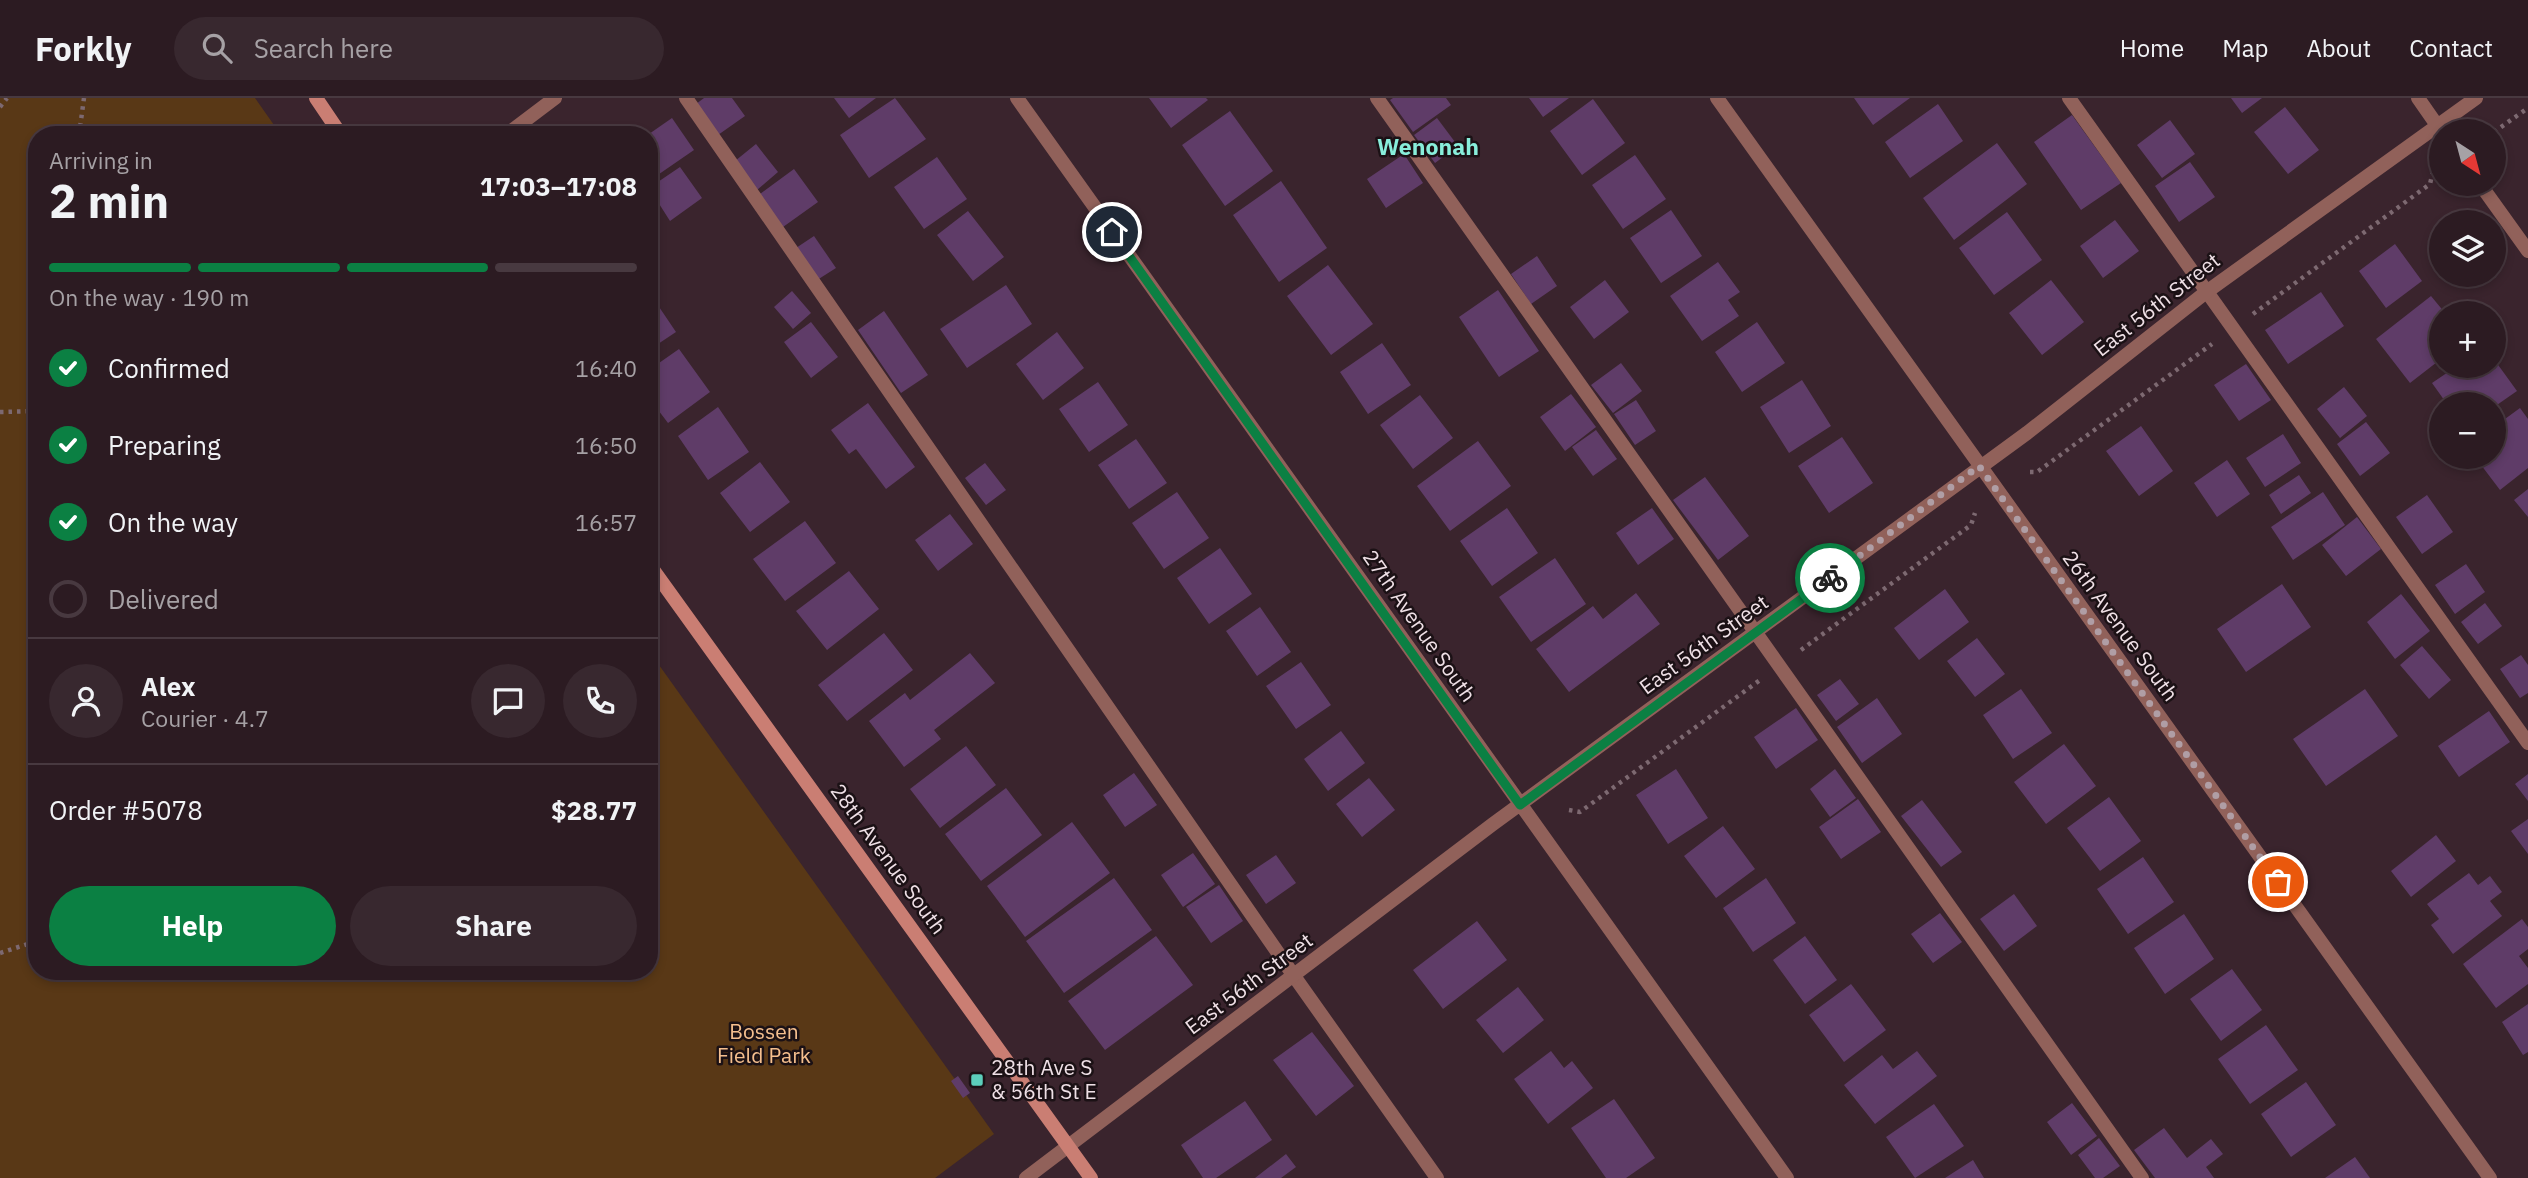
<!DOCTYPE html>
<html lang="en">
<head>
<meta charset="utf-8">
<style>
	:root { --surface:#2c1b22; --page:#38282f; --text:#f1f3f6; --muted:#a6a1a5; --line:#483940; --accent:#0b8043 }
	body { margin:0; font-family:"IBM Plex Sans",sans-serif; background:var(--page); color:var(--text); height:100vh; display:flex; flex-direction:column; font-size:26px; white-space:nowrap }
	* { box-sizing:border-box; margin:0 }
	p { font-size:23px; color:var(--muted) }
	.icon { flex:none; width:38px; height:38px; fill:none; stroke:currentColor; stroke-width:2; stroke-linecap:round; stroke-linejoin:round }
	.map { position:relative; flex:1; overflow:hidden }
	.sheet { position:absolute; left:28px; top:28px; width:630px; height:854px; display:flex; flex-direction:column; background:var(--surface); border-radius:28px; box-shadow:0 4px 10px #0003,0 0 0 2px var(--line) }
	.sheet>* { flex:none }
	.needle { width:46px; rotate:144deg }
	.tools { position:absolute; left:2429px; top:21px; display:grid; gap:14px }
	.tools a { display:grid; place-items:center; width:77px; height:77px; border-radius:50%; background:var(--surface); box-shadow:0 4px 10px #0003,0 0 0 2px var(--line); font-size:35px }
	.pin { position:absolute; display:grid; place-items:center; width:60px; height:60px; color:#fff; margin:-30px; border:4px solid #fff; border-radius:50%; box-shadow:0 2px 7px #0007 }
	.courier { position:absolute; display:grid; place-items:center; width:70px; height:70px; margin:-35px; border:5px solid #0b8043; border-radius:50%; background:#fff; color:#222; box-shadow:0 2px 9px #0007 }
	.overview em { font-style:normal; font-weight:800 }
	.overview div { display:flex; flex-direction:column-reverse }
	.overview { display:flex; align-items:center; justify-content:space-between; height:119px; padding:0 21px }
	h1 { font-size:46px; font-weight:800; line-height:52px }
	.bar { display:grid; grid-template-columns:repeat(4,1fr); gap:10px 7px; align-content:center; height:84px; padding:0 21px }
	.bar i { height:9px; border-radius:5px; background:var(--line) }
	.bar .current { background:var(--accent) }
	.bar p { grid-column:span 4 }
	.line { display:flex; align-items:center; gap:18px; padding:0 21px; border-top:2px solid var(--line) }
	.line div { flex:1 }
	.round { display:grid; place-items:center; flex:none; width:74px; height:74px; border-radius:37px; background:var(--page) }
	ol { padding:0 21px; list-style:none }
	li { display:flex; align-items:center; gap:21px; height:77px }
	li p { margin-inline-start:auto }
	li .icon { padding:7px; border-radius:50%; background:var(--accent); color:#fff; stroke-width:4 }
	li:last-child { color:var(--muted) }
	li i { width:38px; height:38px; border:4px solid var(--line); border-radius:50% }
	.cta { display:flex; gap:14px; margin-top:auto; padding:14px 21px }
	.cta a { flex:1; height:80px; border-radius:42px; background:var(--accent); color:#fff; font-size:28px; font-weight:800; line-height:80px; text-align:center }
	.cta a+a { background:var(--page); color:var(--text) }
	header { display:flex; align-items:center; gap:42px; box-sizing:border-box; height:98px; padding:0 35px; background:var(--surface); border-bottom:2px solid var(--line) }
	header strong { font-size:33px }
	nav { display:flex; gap:38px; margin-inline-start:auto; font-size:24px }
	.search { width:490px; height:63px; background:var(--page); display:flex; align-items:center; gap:18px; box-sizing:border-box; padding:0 24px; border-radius:38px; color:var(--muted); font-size:26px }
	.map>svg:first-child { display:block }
	.green { fill:#593816 }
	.building { fill:#5f3c68 }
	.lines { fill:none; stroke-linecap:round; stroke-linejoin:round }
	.path { stroke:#7d6971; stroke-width:4.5; stroke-dasharray:3.5 5; stroke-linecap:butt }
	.lane { stroke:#91615a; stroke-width:14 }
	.street { stroke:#91615a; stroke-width:14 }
	.secondary { stroke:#ca7e73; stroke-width:14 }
	.done { stroke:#b09ea5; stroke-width:7; stroke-dasharray:0 12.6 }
	.route { stroke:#0b8043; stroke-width:9 }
	.poi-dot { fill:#5ccebb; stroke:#1b1115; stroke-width:2.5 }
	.labels { text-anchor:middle; stroke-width:5; stroke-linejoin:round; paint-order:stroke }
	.street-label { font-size:21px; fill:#efe0e6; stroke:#1b1115 }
	.park-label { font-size:21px; fill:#f5bf8e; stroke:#1b1115 }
	.poi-label { font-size:21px; fill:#efe0e6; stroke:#1b1115; text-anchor:start }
	.neighbourhood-label { font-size:23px; font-weight:bold; fill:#88eedb; stroke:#1b1115 }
</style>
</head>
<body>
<header>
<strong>Forkly</strong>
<div class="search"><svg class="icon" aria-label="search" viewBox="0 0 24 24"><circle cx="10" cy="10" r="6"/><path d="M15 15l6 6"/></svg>Search here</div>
<nav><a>Home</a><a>Map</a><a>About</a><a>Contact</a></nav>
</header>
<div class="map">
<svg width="2528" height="1080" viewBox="0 0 2528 1080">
	<rect width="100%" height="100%" fill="#3a242d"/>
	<!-- green -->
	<path class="green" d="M0 0H255L281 37H37V873H649V553L994 1036 935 1080H0Z"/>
	<!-- building -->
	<path class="building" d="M704 0H732L745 18 718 37 696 6Z
		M834 0H876L849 20Z
		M895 0 926 41 869 80 840 37Z
		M1149 0H1206L1208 2 1171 30Z
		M1393 0H1446L1451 7 1413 34 1390 2Z
		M1529 0H1569L1543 19Z
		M1854 0H1910L1873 27Z
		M2231 0H2262L2242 15Z
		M1593 1 1625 45 1582 77 1550 33Z
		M1938 6 1963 43 1910 80 1885 44Z
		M2285 9 2319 52 2288 76 2254 34Z
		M1230 13 1273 73 1225 108 1182 47Z
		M2072 17 2121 85 2081 112 2034 44Z
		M672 20 694 52 649 83V36Z
		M1437 20 1458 48 1435 65 1414 37Z
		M2170 22 2195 56 2162 80 2137 47Z
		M1997 45 2027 86 1954 142 1923 100Z
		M756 46 778 74 757 92 735 63Z
		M1404 56 1423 85 1386 110 1367 81Z
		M1635 57 1666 101 1623 131 1592 87Z
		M937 59 967 101 924 131 894 89Z
		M2190 64 2215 99 2179 124 2155 88Z
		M680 69 702 100 670 123 649 90Z
		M794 71 818 104 783 129 760 96Z
		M1281 83 1327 150 1279 184 1233 117Z
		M1671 112 1702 158 1661 185 1630 140Z
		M968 113 1004 159 973 183 937 137Z
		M2007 114 2042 162 1994 197 1959 150Z
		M2115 122 2139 153 2103 180 2080 148Z
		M814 138 836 170 814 184 793 152Z
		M2395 146 2422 183 2386 210 2359 173Z
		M1537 158 1557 188 1531 206 1511 176Z
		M1718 164 1740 194 1728 202 1739 218 1702 243 1670 198Z
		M1328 167 1373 226 1331 257 1287 198Z
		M1605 182 1629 214 1594 241 1570 209Z
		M2051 182 2084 224 2042 257 2009 215Z
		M1006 187 1032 226 967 270 940 231Z
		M1498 192 1539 253 1499 279 1459 219Z
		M792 193 811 215 793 231 774 209Z
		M649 194 676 234 649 252Z
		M2321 194 2344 228 2288 266 2265 232Z
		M2431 198 2445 215H2441V261L2410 285 2376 241Z
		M884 213 928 277 901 295 858 232Z
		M811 224 838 259 811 280 784 244Z
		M1757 224 1785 265 1742 294 1715 254Z
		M1057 234 1084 270 1043 302 1016 266Z
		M1382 245 1411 287 1368 316 1340 274Z
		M679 251 710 294 668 325 649 300V272Z
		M2496 264 2517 293 2494 309V306H2447L2432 285 2457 268H2480L2484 273Z
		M1621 265 1642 293 1613 315 1591 287Z
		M2246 266 2271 302 2239 323 2214 287Z
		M1802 282 1831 328 1789 355 1760 309Z
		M1098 284 1128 327 1089 354 1059 311Z
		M2344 289 2367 318 2340 340 2317 311Z
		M1571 296 1596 329 1565 353 1540 319Z
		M1420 297 1453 340 1413 371 1380 327Z
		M1636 302 1656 333 1635 347 1614 316Z
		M868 305 915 369 886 391 856 351 849 356 831 332Z
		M718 309 749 354 708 382 678 338Z
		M2520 310 2528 321V370L2500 392 2475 359H2494V329Z
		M2366 324 2390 355 2360 378 2337 346Z
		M2141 328 2173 373 2139 398 2106 353Z
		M1596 332 1617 361 1593 378 1572 349Z
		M2283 336 2301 365 2265 389 2246 360Z
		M1842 339 1873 385 1829 415 1798 368Z
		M1136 341 1167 385 1129 411 1098 367Z
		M1478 343 1511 388 1450 433 1417 388Z
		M2227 362 2250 396 2217 419 2194 385Z
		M760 364 790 404 750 434 720 395Z
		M985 365 1006 392 986 407 965 380Z
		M2299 377 2311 395 2281 416 2269 397Z
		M1705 379 1749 438 1718 462 1673 402Z
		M2528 391V419L2514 402Z
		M1177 394 1209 440 1164 471 1132 425Z
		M2323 394 2345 427 2293 462 2271 429Z
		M2427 397 2453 434 2422 456 2396 419Z
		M1507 410 1538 455 1492 488 1460 443Z
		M1652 410 1674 441 1638 467 1616 435Z
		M950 416 973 446 938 473 915 442Z
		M2357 419 2381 451 2346 478 2322 447Z
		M805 423 836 465 785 503 753 461Z
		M1220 450 1252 496 1209 526 1177 480Z
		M1555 460 1586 506 1531 544 1499 499Z
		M2466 466 2485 494 2455 516 2435 487Z
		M849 473 879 511 827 552 796 513Z
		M2282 486 2311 529 2246 574 2217 531Z
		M1945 491 1969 524 1919 562 1894 530Z
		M1636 495 1660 526 1569 594 1536 551 1593 508 1603 521Z
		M2401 496 2430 533 2395 561 2367 524Z
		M2485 505 2502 528 2478 546 2461 524Z
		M1260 509 1291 554 1257 578 1226 533Z
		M884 535 913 572 847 623 818 587Z
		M1977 540 2005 576 1975 599 1947 563Z
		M2422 548 2451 582 2429 601 2400 567Z
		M970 555 995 585 934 632 941 641 904 669 869 623 905 595 910 602Z
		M2521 557 2528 567V595L2520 600 2500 571Z
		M1301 564 1331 607 1296 631 1266 588Z
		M1840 581 1859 606 1836 623 1817 597Z
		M2021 591 2052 635 2013 661 1983 617Z
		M2365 591 2398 638 2326 688 2293 641Z
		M1877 600 1902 636 1862 665 1837 629Z
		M1796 610 1818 642 1776 671 1754 639Z
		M2489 613 2510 644 2459 679 2438 648Z
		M1341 633 1365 665 1328 693 1304 661Z
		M2064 646 2096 688 2046 726 2014 684Z
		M966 648 996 687 940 730 910 691Z
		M1676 671 1708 720 1668 746 1636 697Z
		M1835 671 1856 700 1830 719 1810 691Z
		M1134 675 1157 707 1125 729 1103 697Z
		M2528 676V703L2515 686Z
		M1369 680 1395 712 1362 739 1336 706Z
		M1006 690 1042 737 981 783 945 736Z
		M2109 699 2141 743 2100 773 2067 730Z
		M1858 701 1881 734 1841 761 1819 729Z
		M1922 702 1962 754 1941 769 1901 718Z
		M2528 721V756L2511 733Z
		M1072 724 1110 775 1025 839 987 788Z
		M1723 728 1755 771 1716 800 1684 758Z
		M2436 737 2456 763 2411 799 2391 773Z
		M1193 755 1215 786 1183 809 1161 777Z
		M1276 757 1296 785 1266 806 1246 777Z
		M2143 759 2174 804 2128 836 2097 791Z
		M2469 775 2478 787 2490 778 2502 794 2490 803 2502 818 2453 856 2431 827 2439 821 2427 806Z
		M1114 780 1152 832 1064 895 1026 843Z
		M1766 780 1796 825 1753 854 1723 810Z
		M1219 787 1243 823 1211 845 1186 809Z
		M2014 796 2037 828 2004 853 1980 821Z
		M1940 815 1962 844 1933 865 1911 836Z
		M2184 816 2214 861 2165 896 2134 850Z
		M2522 821 2528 829V851L2519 858 2528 870V886L2496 910 2463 866Z
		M1477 823 1507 862 1443 911 1413 872Z
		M1156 838 1193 887 1105 952 1068 903Z
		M1805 838 1837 882 1805 906 1773 862Z
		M2232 871 2262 912 2221 943 2190 901Z
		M1851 886 1886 932 1844 964 1809 917Z
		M1518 889 1544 922 1503 955 1476 922Z
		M2528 906V954L2523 957 2502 924Z
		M2266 927 2298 972 2250 1006 2218 961Z
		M1312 934 1354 988 1316 1018 1273 962Z
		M1551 953 1564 970 1572 963 1593 990 1548 1026 1514 981Z
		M1917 953 1937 978 1875 1026 1844 987 1882 957 1893 971Z
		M958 978 970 995 963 1000 951 983Z
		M2306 984 2336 1027 2291 1059 2261 1016Z
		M1614 1001 1655 1060 1626 1080H1606L1571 1030Z
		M1245 1003 1272 1042 1216 1080H1203L1181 1047Z
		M2072 1005 2097 1038 2071 1057 2047 1024Z
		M1934 1006 1964 1048 1915 1080 1886 1039Z
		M2164 1030 2187 1060 2211 1041 2223 1056 2206 1069 2214 1080H2155L2134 1052Z
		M2099 1040 2120 1068 2103 1080H2095L2078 1057Z
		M1286 1056 1296 1069 1281 1080H1255Z
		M2355 1059 2370 1080H2325Z
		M1973 1062 1984 1080H1945Z"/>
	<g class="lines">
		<!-- path -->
		<path class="path" d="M0 9 7 0
			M2494 34 2528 10
			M79 37 84 0
			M2253 216 2430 86 2433 73
			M37 300 33 313 37 317
			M0 314 33 313
			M2030 374H2037L2212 246
			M1801 552 1971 427 1975 415
			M1569 712 1580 714 1760 582
			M0 855 37 843"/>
		<!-- lane -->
		<path class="lane" d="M686 0 1294 878 1437 1080
			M1377 0 2142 1080
			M2069 0 2528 645"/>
		<!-- street -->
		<path class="street" d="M1017 0 1787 1080
			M1717 0 2490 1080
			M2418 0 2441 33
			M506 37 555 0
			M2480 86 2528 153
			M1026 1080 1493 726 2027 335 2205 195 2476 0"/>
		<!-- secondary -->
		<path class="secondary" d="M316 0 341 37
			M649 466 1091 1080"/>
	</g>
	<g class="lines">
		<!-- done -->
		<path class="done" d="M1830 480 1979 368 2278 784"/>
		<!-- route -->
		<path class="route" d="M1112 134 1520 707 1830 480"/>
	</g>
	<!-- markers -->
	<rect class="poi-dot" x="970" y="975" width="14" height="14" rx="3.5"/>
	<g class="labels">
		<!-- street labels -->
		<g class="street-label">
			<text transform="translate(2157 207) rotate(-38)" y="7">East 56th Street</text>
			<text transform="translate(1419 528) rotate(55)" y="7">27th Avenue South</text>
			<text transform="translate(2120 528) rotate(54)" y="7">26th Avenue South</text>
			<text transform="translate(1704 547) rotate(-36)" y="7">East 56th Street</text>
			<text transform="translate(888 761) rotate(54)" y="7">28th Avenue South</text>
			<text transform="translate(1249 886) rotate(-37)" y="7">East 56th Street</text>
		</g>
		<!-- park labels -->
		<g class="park-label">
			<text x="764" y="941">Bossen<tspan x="764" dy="24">Field Park</tspan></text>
		</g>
		<!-- poi labels -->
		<g class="poi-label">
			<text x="991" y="977">28th Ave S<tspan x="991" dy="24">&amp; 56th St E</tspan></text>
		</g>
		<!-- neighbourhood labels -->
		<g class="neighbourhood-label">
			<text x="1428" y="57">Wenonah</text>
		</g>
	</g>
</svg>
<div class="tools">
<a><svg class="needle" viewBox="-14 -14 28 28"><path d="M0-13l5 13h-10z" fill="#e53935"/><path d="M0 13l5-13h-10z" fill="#a6a1a5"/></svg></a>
<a><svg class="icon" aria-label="layers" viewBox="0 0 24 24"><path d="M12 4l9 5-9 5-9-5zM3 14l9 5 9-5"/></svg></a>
<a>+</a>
<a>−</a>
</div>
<div class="pin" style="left:2278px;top:784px;background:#ea580c"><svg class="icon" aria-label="bag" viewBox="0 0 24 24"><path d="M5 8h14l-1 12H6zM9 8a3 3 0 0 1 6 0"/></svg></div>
<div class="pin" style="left:1112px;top:134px;background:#1f2937"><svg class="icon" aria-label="home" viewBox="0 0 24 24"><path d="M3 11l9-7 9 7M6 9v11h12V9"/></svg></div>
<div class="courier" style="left:1830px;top:480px"><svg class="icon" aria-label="bike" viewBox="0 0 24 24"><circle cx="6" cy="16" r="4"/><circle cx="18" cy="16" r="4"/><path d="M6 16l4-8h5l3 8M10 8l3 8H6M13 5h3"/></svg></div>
<section class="sheet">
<div class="overview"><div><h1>2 min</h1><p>Arriving in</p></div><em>17:03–17:08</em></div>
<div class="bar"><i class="current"></i><i class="current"></i><i class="current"></i><i></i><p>On the way · 190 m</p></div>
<ol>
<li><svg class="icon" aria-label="check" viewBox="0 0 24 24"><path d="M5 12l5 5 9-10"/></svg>Confirmed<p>16:40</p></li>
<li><svg class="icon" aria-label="check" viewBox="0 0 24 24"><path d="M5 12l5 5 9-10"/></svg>Preparing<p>16:50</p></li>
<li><svg class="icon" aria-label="check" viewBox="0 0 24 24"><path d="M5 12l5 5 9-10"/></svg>On the way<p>16:57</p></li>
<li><i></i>Delivered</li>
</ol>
<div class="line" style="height:126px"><a class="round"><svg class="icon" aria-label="person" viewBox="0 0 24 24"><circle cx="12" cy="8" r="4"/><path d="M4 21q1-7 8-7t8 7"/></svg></a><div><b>Alex</b><p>Courier · 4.7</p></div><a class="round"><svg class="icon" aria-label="chat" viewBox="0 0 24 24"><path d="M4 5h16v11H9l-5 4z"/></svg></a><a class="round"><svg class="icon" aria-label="phone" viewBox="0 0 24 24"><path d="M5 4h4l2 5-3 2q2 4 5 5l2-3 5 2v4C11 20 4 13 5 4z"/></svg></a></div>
<div class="line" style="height:91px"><div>Order #5078</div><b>$28.77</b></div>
<div class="cta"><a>Help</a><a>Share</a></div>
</section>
</div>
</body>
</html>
